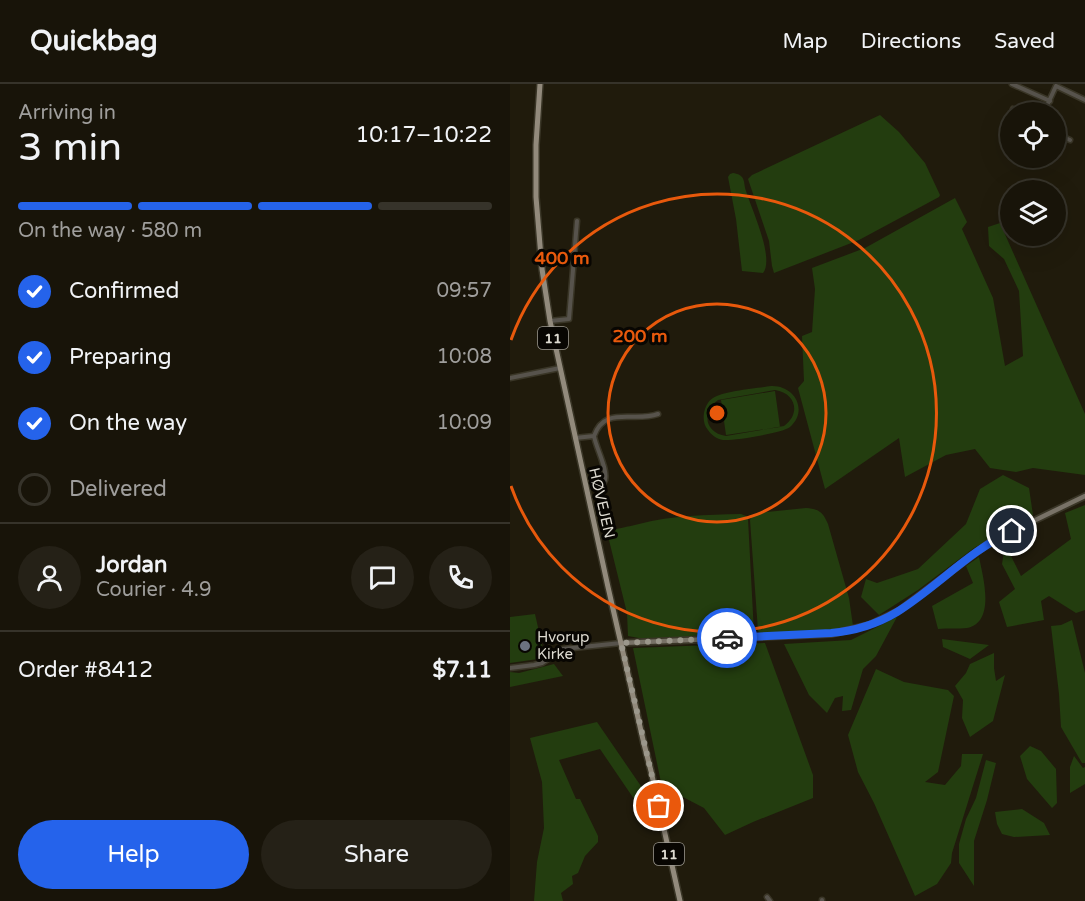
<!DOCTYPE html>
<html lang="en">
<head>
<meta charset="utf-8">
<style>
	:root { --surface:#181409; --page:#252117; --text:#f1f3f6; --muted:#9f9e9c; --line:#36332a; --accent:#2563eb }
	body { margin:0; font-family:"Varela Round",sans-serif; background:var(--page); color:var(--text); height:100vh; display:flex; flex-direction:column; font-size:22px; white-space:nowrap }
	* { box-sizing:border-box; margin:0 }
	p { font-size:20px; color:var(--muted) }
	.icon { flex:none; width:33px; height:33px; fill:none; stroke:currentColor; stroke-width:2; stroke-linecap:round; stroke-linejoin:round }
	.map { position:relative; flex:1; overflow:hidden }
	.panel { display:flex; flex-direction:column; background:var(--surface); width:510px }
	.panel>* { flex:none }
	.controls { position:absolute; left:490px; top:18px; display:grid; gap:12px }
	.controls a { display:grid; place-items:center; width:66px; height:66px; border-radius:50%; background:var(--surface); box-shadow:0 6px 24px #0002,0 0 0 2px var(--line); font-size:30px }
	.pin { position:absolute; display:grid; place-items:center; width:51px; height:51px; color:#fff; margin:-26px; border:3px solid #fff; border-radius:50%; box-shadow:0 2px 6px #0007 }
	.courier { position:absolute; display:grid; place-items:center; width:60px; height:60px; margin:-30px; border:4px solid #2563eb; border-radius:50%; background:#fff; color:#222; box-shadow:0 2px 8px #0007 }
	.overview em { font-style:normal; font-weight:600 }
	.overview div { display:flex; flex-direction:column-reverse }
	.overview { display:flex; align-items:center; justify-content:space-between; height:102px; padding:0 18px }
	h1 { font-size:39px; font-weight:600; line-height:45px }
	.bar { display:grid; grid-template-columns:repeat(4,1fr); gap:9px 6px; align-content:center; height:72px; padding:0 18px }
	.bar i { height:8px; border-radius:4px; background:var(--line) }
	.bar .current { background:var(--accent) }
	.bar p { grid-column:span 4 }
	.line { display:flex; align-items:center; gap:15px; padding:0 18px; border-top:2px solid var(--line) }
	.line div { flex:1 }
	.round { display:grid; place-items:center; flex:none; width:63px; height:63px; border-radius:32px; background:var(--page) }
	ol { padding:0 18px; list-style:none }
	li { display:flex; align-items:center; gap:18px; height:66px }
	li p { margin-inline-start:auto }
	li .icon { padding:6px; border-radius:50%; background:var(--accent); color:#fff; stroke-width:4 }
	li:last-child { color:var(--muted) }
	li i { width:33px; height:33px; border:3px solid var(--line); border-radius:50% }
	.cta { display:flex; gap:12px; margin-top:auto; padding:12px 18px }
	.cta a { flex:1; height:69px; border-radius:36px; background:var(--accent); color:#fff; font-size:24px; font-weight:600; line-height:69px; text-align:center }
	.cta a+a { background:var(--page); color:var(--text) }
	header { display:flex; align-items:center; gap:36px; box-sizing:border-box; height:84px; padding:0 30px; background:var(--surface); border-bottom:2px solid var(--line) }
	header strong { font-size:28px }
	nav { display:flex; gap:33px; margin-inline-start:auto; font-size:21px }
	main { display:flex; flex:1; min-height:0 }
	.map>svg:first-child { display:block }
	.green { fill:#233d0f; fill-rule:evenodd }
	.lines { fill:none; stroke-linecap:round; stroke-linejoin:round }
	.street-casing { stroke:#3a3627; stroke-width:7 }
	.secondary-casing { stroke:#3a3627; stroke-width:8 }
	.primary-casing { stroke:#3a3627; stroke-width:8 }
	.street { stroke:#57534c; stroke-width:4 }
	.secondary { stroke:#787267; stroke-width:4.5 }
	.primary { stroke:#928a7c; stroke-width:5 }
	.done { stroke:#9b978b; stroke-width:6; stroke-dasharray:0 10.8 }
	.route { stroke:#2563eb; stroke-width:8 }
	.ring { fill:none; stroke:#e8590c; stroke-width:3 }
	.worship-dot { fill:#6b7280; stroke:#080602; stroke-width:2 }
	.labels { text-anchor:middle; stroke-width:6; stroke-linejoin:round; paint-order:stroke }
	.shield { fill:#080602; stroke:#9d9a92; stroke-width:1.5 }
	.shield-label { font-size:14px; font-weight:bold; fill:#dddad0 }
	.street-label { font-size:15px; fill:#dddad0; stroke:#080602 }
	.poi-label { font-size:15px; fill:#dddad0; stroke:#080602; text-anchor:start }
	.centre { fill:#e8590c; stroke:#080602; stroke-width:3 }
	.ring-label { font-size:18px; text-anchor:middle; font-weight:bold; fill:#e8590c; stroke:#080602; stroke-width:6; stroke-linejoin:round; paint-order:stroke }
</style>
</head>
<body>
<header>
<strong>Quickbag</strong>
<nav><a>Map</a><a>Directions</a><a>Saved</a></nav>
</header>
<main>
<section class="panel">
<div class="overview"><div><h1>3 min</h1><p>Arriving in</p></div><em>10:17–10:22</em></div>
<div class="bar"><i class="current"></i><i class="current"></i><i class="current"></i><i></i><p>On the way · 580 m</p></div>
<ol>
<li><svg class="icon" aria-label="check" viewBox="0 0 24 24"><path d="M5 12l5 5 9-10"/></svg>Confirmed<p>09:57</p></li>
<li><svg class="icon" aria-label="check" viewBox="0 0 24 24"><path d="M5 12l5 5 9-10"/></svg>Preparing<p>10:08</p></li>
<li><svg class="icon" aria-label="check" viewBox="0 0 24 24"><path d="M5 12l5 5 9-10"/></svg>On the way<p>10:09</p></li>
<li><i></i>Delivered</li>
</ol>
<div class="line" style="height:108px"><a class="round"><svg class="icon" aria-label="person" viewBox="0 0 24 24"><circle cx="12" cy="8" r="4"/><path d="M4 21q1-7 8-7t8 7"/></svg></a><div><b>Jordan</b><p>Courier · 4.9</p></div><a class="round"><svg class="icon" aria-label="chat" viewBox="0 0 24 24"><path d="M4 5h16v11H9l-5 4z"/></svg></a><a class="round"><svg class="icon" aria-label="phone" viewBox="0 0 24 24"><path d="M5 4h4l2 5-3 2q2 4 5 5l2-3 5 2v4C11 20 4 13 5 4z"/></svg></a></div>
<div class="line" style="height:78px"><div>Order #8412</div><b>$7.11</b></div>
<div class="cta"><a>Help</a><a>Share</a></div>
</section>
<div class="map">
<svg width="575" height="817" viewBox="0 0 575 817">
	<rect width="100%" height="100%" fill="#201b0c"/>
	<!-- green -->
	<path class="green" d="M370 31 389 48 415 79 430 111 429 113 349 156 264 189 262 182 259 157 238 95 242 91Z
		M223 89C228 90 229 90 232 93 235 97 234 102 236 107 241 124 265 174 253 189L232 187 226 135 218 93 220 90Z
		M445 114 457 138 452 145 483 214 495 282 513 272 509 207 494 175 479 162 478 143 490 139 575 330V391L523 384 506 388 480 384 465 365 436 371 395 393 389 354 315 405 288 304 294 297 292 252 302 248 305 205 302 184 355 164Z
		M261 302C284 301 299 326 280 343 273 349 223 357 213 356 207 355 201 351 198 346 194 342 193 335 194 329 195 323 198 317 203 314 213 307 248 304 261 302ZM265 306C286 309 291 330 274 342L216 352C195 349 191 328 208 316Z
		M265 307 270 343 216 351 211 316Z
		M493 391 519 404 523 431 464 464 408 506 369 531 351 513 356 495 367 499 408 485 456 440 470 405Z
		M575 421V526L566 529 539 512 531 517 534 536 497 543 489 518 505 505 492 480 496 455 517 446 518 457 501 472 511 492 561 455 555 429Z
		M296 424C309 425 313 428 318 440L339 514 343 542 340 544 325 546 251 550 248 547 240 436 242 432 248 429Z
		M231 430 236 432 238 435 244 549 241 551 134 555 118 552 117 529 97 448C107 444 118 443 129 440 163 431 196 431 231 430Z
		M469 473C473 493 486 538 457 544 448 545 437 544 428 545L422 522 463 499 456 482Z
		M25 530 35 574 0 579V533Z
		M387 533 366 572 353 585 341 626 332 627 333 612 325 614 317 629 299 611 274 560 341 556Z
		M562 536 575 589V679H572L551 643 549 610 541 542 551 541Z
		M432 555 479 561 460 575 433 563Z
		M255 559 303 691V714L243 738 215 751 194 724 171 712 153 708 123 564Z
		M484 569V584L486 597 495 591 483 637 460 653 452 634 453 616 445 602 456 589 460 580Z
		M44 580 53 592 0 603V588L9 589Z
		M366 585 394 598 438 606 444 612 428 688 415 698 435 701 451 682 452 670H473L442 769 441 779 427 800 405 812 364 719 348 688 338 651Z
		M87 638 135 708 124 715 90 665 49 676 66 715H70L88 752V758L75 772 68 789 62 792 63 800 51 809 53 817H24L27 778 34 744 32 698 20 654Z
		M520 662 531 667 546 685 547 719 542 724 517 695 510 672Z
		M564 672 573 684 575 683V700L560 709V683Z
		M476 676 486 679 477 716 464 757V802L449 779V760L456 735 466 714Z
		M512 725 534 739 540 751 504 753 492 750 487 740 485 728Z"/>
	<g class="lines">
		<!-- street casing -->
		<g class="street-casing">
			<path id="street" d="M502 0 540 17
				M503 25 509 28
				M534 28 546 2 575 16
				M546 50 560 56
				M40 237 59 235 67 137
				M0 294 50 284
				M65 354 84 352
				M93 383 83 392 85 401 88 403C92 401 93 401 95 396 98 385 86 364 84 352 95 321 123 339 148 330
				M0 584 24 581 32 579 53 565 111 559
				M257 813 260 817
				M312 816V817"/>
		</g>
		<!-- secondary casing -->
		<g class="secondary-casing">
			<path id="secondary" d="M111 559 321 550 359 541 390 526 480 458 575 412"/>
		</g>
		<!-- primary casing -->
		<g class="primary-casing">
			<path id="primary" d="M30 0 26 61V113L32 185 40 237 98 503 134 660 141 687 170 817"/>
		</g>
		<!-- street -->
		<use href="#street" class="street"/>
		<!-- secondary -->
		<use href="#secondary" class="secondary"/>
		<!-- primary -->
		<use href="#primary" class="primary"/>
	</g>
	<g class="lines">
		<!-- done -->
		<path class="done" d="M149 722 111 559 217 554"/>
		<!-- route -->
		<path class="route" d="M217 554 321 549C345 547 367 540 387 528 427 503 459 467 502 447"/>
	</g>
	<!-- distance rings -->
	<g class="ring">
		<circle cx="207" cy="329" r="109"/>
		<path d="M1 256A219 219 0 1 1 1 402"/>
	</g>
	<!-- markers -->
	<circle class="worship-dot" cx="15" cy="562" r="6"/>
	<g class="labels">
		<!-- shield labels -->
		<g class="shield">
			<rect x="28" y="243" width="30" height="22" rx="4.5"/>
			<rect x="144" y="759" width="30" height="22" rx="4.5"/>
		</g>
		<g class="shield-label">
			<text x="43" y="259">11</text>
			<text x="159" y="775">11</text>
		</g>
		<!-- street labels -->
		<g class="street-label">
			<text transform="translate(92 419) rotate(77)" y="5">HØVEJEN</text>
		</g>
		<!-- poi labels -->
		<g class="poi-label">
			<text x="27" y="558">Hvorup<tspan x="27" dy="17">Kirke</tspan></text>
		</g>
	</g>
	<circle cx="207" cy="329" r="9" class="centre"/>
	<g class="ring-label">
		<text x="52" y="180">400 m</text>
		<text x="130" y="258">200 m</text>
	</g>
</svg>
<div class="controls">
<a><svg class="icon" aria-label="locate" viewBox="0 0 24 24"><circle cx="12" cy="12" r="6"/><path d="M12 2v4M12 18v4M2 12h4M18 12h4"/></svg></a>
<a><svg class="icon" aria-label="layers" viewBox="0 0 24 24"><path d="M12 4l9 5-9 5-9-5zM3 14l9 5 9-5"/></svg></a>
</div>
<div class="pin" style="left:149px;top:722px;background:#ea580c"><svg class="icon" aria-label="bag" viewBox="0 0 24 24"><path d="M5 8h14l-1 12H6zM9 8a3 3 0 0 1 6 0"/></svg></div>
<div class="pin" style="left:502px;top:447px;background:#1f2937"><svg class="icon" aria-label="home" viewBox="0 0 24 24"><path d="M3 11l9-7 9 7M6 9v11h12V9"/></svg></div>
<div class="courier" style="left:217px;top:554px"><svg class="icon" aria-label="car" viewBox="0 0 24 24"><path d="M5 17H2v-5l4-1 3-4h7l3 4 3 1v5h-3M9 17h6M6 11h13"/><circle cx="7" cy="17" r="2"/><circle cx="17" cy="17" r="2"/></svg></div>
</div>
</main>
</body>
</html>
